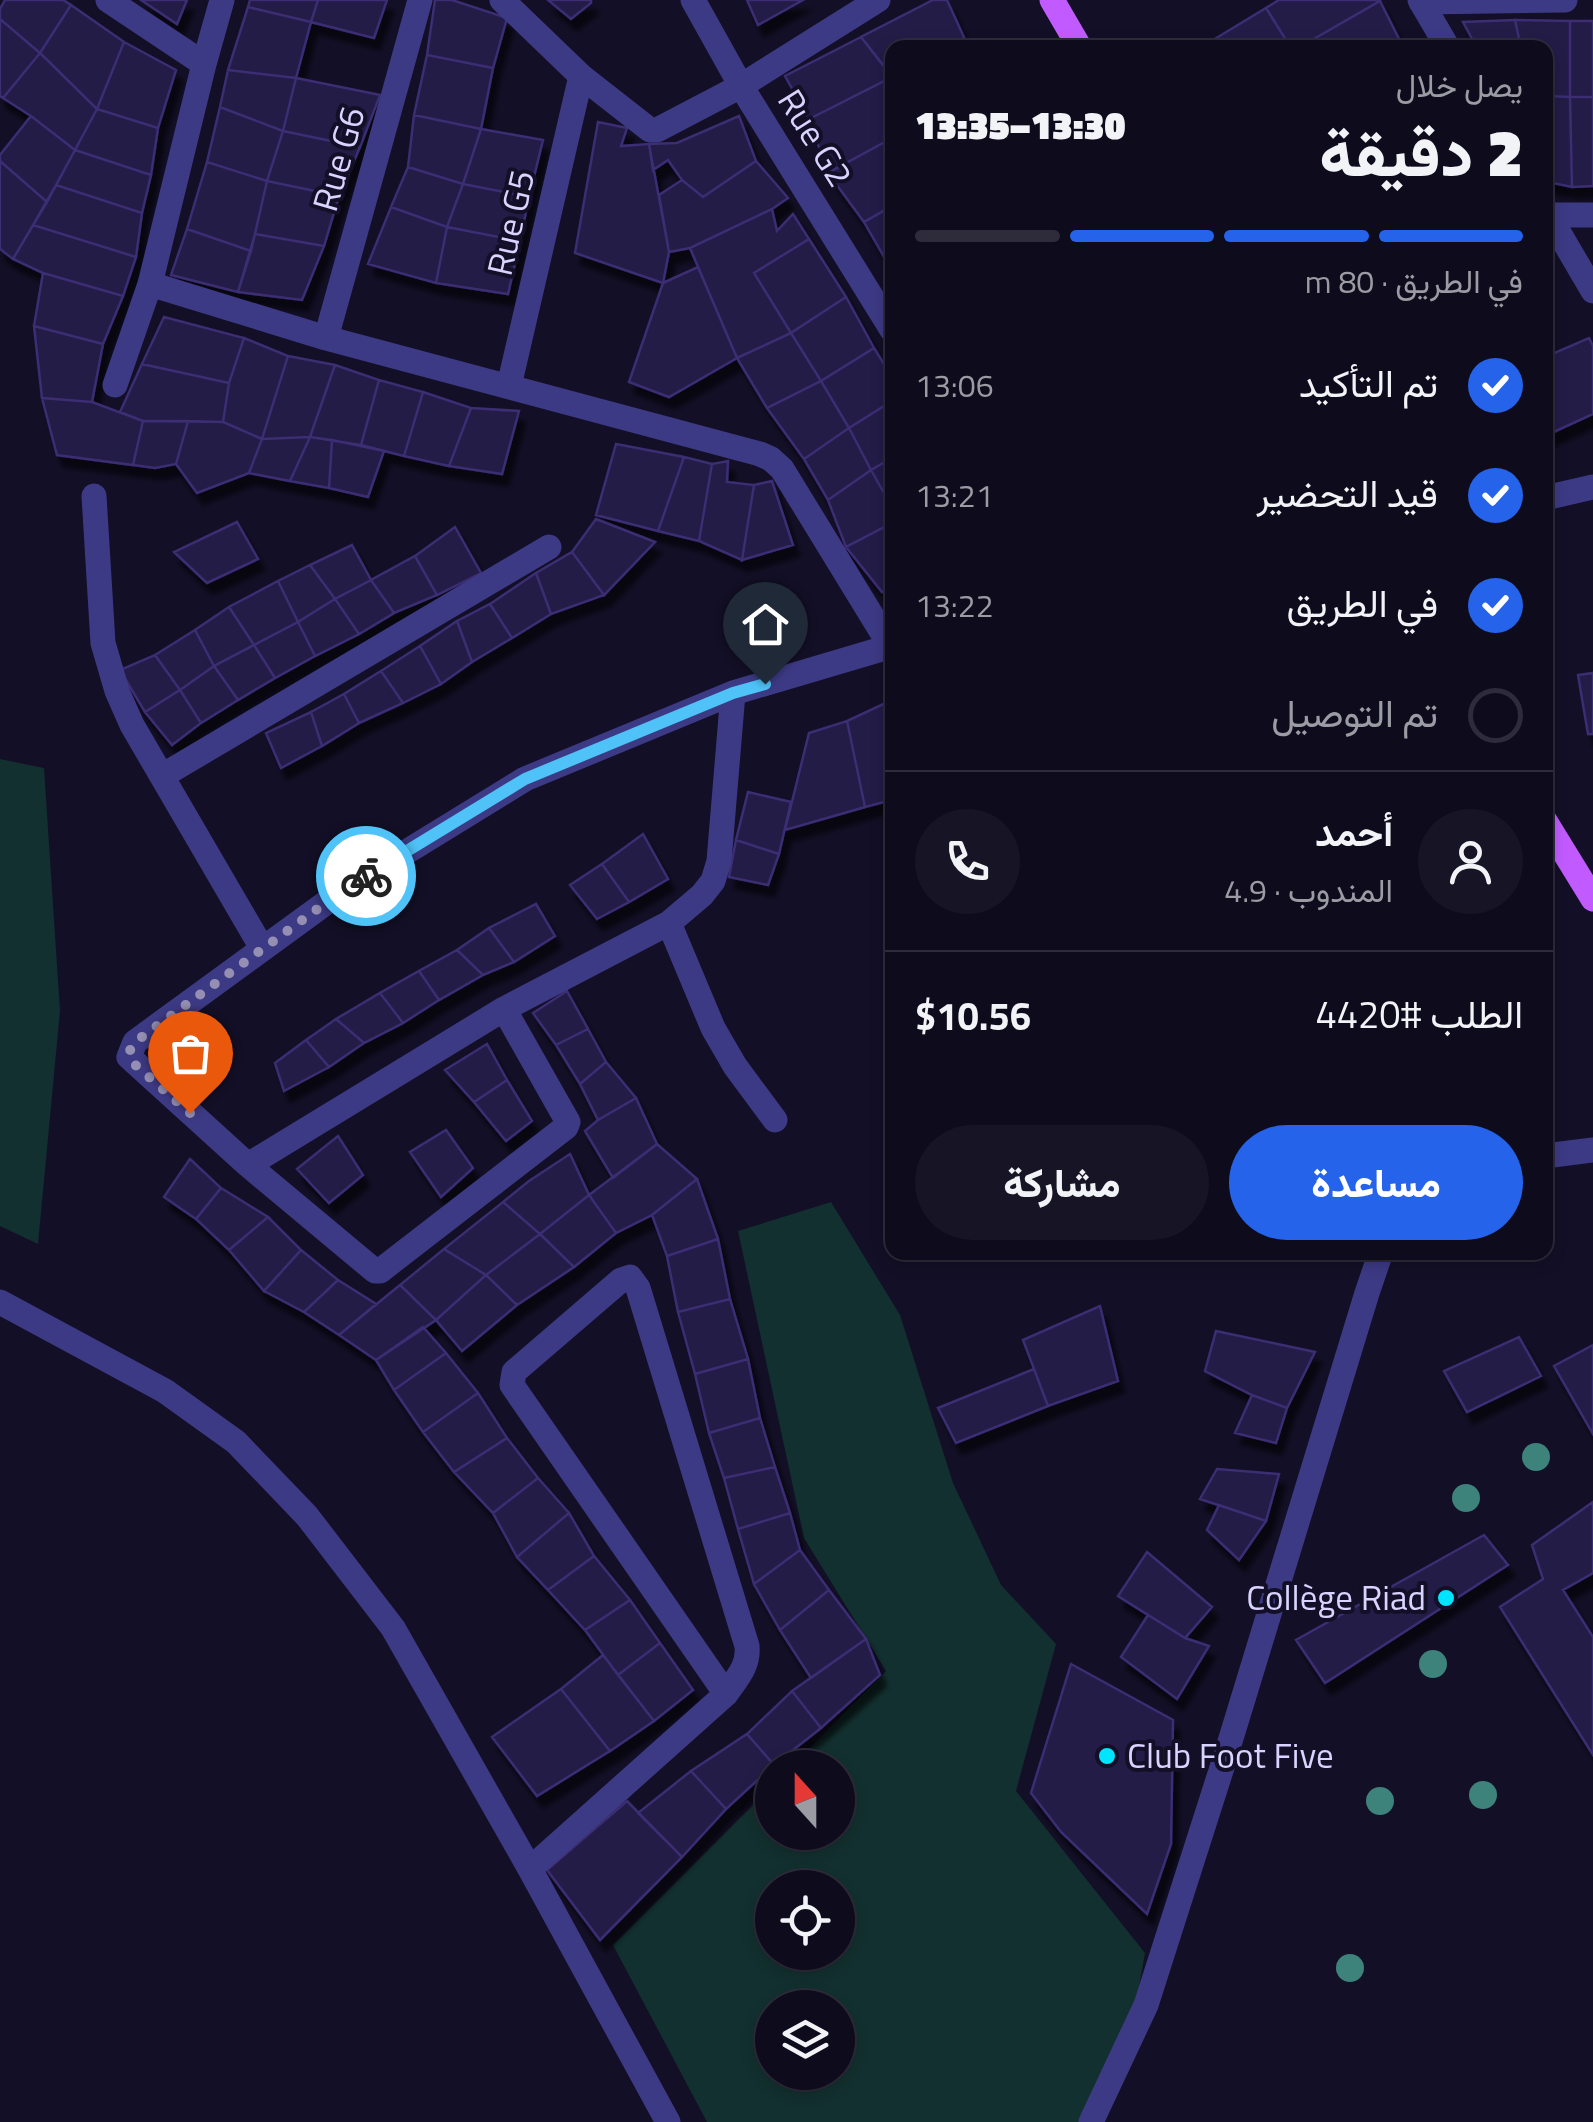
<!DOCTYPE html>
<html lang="ar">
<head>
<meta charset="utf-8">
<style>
	:root { --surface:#0e0b1c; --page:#171425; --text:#f1f3f6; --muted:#9b9ba3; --line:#2e2b3b; --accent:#2563eb }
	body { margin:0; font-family:"Titillium Web",Vazirmatn,sans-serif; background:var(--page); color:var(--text); direction:rtl; height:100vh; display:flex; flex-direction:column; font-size:38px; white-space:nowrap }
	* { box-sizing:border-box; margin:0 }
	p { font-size:32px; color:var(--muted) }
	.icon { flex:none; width:55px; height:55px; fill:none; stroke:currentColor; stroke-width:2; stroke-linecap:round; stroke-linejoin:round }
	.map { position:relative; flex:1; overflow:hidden; direction:ltr }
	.side { position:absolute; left:885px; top:40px; width:668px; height:1220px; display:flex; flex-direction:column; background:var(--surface); border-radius:20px; box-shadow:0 5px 15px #0003,0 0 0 2px var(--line); direction:rtl }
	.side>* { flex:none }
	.needle { width:65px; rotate:339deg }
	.controls { position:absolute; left:755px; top:1750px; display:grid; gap:20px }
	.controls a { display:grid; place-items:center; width:100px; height:100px; border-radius:50%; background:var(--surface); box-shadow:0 5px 15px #0003,0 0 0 2px var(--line); font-size:50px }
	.pin { position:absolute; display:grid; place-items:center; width:85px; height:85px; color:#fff; margin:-102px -42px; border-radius:50% 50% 50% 0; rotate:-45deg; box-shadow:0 0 10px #0007 }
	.pin .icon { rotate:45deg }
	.courier { position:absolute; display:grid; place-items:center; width:100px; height:100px; margin:-50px; border:8px solid #4fc3f7; border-radius:50%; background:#fff; color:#222; box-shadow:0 2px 12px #0007 }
	.head em { font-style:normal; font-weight:800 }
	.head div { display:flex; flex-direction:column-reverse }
	.head { display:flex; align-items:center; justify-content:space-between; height:170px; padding:0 30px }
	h1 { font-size:65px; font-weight:800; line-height:75px }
	.bar { display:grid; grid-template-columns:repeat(4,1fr); gap:15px 10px; align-content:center; height:120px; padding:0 30px }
	.bar i { height:12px; border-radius:8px; background:var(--line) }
	.bar .active { background:var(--accent) }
	.bar p { grid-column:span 4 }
	.line { display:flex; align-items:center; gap:25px; padding:0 30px; border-top:2px solid var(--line) }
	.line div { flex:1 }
	.round { display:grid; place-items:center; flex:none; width:105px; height:105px; border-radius:52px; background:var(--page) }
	ol { padding:0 30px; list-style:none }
	li { display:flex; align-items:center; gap:30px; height:110px }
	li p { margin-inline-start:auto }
	li .icon { padding:10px; border-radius:50%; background:var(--accent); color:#fff; stroke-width:4 }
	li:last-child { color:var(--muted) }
	li i { width:55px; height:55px; border:5px solid var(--line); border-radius:50% }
	.action { display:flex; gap:20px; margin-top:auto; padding:20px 30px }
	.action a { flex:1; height:115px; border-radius:60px; background:var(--accent); color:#fff; font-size:40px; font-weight:800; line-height:115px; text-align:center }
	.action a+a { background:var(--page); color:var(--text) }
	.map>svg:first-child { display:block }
	.green { fill:#12302f; fill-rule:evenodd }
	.building { fill:#241b47; stroke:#3b2d73; stroke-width:2.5; filter:url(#shadow) }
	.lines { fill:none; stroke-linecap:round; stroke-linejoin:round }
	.minor { stroke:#3d3a85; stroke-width:25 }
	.major { stroke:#c25bff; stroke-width:25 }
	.tree { fill:#3d827b }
	.done { stroke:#948fb3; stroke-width:10; stroke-dasharray:0 18 }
	.route { stroke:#4fc3f7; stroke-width:12 }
	.poi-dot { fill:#00e5ff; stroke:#130f26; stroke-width:4 }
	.labels { text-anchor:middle; stroke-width:8; stroke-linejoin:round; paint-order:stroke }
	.street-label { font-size:35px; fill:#d9d4ff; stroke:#130f26 }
	.poi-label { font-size:35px; fill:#d9d4ff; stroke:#130f26; text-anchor:end }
</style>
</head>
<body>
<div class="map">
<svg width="1593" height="2122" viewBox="0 0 1593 2122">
	<defs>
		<filter id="shadow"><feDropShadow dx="6" dy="11" stdDeviation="2.5" flood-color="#0009"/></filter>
	</defs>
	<rect width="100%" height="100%" fill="#130f26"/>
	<!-- green -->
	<path class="green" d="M0 759 44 768 60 1011 38 1244 0 1226Z
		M831 1202 900 1315 953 1483 1001 1585 1056 1644 1016 1791 1145 1953 1130 2037 1079 2122H707L613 1945 772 1786V1832H838V1768L791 1767 886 1671 804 1538 738 1231ZM772 1888H838V1952H772ZM772 2008H838V2072H772Z"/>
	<!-- building -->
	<path class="building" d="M5 0H63L71 5 40 53 0 19V9Z
		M141 0H187L177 24Z
		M250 0H318L311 22 248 7Z
		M318 0H387L374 38 311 22Z
		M435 0H452L507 18 493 68 427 55Z
		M548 0H591V3L571 19Z
		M747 0H803L758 25Z
		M933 0H947L967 44 958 48H892V76L861 37Z
		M1279 0H1379L1380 1 1298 48H1291L1266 8Z
		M1380 1 1402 45 1398 48H1298Z
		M71 5 124 42 97 109 40 53Z
		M248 7 311 22 296 78 228 70Z
		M1266 8 1291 48H1200Z
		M0 19 40 53 3 98 0 96Z
		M1515 20 1570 21V97L1545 96V48H1521Z
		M1515 20 1521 48H1477L1463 22Z
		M1570 21H1593V97H1570Z
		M861 37 892 77 809 119 785 76Z
		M124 42 176 70 158 128 97 109Z
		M40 53 97 109 75 150 31 116 3 98Z
		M427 55 493 68 481 129 414 115Z
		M228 70 296 78 283 131 220 107Z
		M892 77V138L828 173 809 119Z
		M296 78 380 95 360 147 283 131Z
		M1545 96 1570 97 1572 187 1548 182 1545 175Z
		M1570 97H1593V186L1572 187Z
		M220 107 283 131 267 181 207 162Z
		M97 109 158 128 151 175 75 150Z
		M414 115 481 129 463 184 408 167Z
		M31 116 75 150 47 202 0 161V155Z
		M739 116 756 161 703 197 682 180 668 160 653 170 649 144 677 143Z
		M598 122 627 128 621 146 649 144 669 252 663 283 575 253Z
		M481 129 543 140 529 197 463 184Z
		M283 131 360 147 339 196 267 181Z
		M892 138V206L864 222 828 173Z
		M75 150 151 175 142 213 56 185Z
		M0 161 47 202 13 259 0 249Z
		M756 161 788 198 772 209 690 248 669 252 659 195 682 180 703 197Z
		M207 162 267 181 251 251 187 229Z
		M408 167 463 184 447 227 391 207Z
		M267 181 339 196 324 246 255 234Z
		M463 184 529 197 520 241 447 227Z
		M56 185 142 213 136 257 33 225Z
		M892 206V269H891L864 222Z
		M391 207 447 227 436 283 368 264Z
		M772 209 777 231 793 214 809 239 754 273 791 333 737 358 690 248Z
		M33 225 136 257 123 296 43 273 13 259Z
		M447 227 520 241 508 294 436 283Z
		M187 229 251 251 238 292 171 275Z
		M255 234 324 246 302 300 238 292Z
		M809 239 846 297 791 333 754 273Z
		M698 267 737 358 669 397 629 382 663 283Z
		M43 273 123 296 103 344 34 326Z
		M846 297 874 348 821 381 791 333Z
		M164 317 244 338 229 383 142 364Z
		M34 326 103 344 92 402 42 398Z
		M791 333 821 381 767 408 737 358Z
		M244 338 288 356 262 439 223 422 229 383Z
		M1589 338 1593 346V414L1545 436V357Z
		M874 348 892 377V401L849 428 821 381Z
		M288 356 335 365 310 437 262 439Z
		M142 364 229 383 223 422 143 421 120 412Z
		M335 365 379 380 361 445 310 437Z
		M379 380 423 392 404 456 361 445Z
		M821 381 849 428 804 459 767 408Z
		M423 392 471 408 449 466 404 456Z
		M42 398 92 402 143 421 133 465 57 455Z
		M892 401V458L871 470 849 428Z
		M471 408 519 411 502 474 449 466Z
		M143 421H188L176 464 155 468 133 465Z
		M188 421 223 422 262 439 249 473 197 493 176 464Z
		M849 428 871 470 828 500 804 459Z
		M310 437 332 440 329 488 290 481Z
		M310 437 290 481 249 473 262 439Z
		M332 440 384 451 368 497 329 488Z
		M616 444 684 457 658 531 596 515Z
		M684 457 712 464 699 541 658 531Z
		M892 458V507L871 470Z
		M728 461 727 482 754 485 742 560 699 541 712 464Z
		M871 470 892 507V523L846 547 828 500Z
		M772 481 793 545 742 560 754 485Z
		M596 519 655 542 604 595 572 552Z
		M237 522 258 559 207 583 174 552Z
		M892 523V589L882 592 846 547Z
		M455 527 481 573 437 595 415 556Z
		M352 545 371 580 335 599 310 565Z
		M572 552 604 595 551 614 536 573Z
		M415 556 437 595 394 613 371 580Z
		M310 565 335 599 298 622 278 581Z
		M536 573 551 614 512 638 490 604Z
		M371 580 394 613 359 634 335 599Z
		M278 581 298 622 254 645 229 607Z
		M335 599 359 634 315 656 298 622Z
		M490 604 512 638 472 662 457 621Z
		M229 607 254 645 214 666 195 630Z
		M457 621 472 662 441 684 420 646Z
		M298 622 315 656 275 678 254 645Z
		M195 630 214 666 180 690 155 655Z
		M254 645 275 678 238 700 214 666Z
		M420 646 441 684 403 703 381 671Z
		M155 655 180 690 145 712 120 670Z
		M214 666 238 700 201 723 180 690Z
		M381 671 403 703 359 723 344 694Z
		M1593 673V734H1588L1578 675Z
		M180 690 201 723 172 745 145 712Z
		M344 694 359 723 322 746 311 712Z
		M892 700V800L865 807 847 721Z
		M311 712 322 746 281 768 266 733Z
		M847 721 865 807 785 830 809 733Z
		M748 792 791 802 779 854 736 840Z
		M643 834 668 879 629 902 602 864Z
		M736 840 779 854 768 885 729 877Z
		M602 864 629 902 597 919 570 885Z
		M536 904 555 936 514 962 489 928Z
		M489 928 514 962 483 975 457 950Z
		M457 950 483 975 439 1000 419 971Z
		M419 971 439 1000 403 1023 380 993Z
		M567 991 588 1029 556 1045 533 1013Z
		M380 993 403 1023 364 1043 336 1019Z
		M336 1019 364 1043 329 1067 306 1040Z
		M588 1029 606 1062 580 1084 556 1045Z
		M306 1040 329 1067 284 1091 275 1063Z
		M487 1044 507 1080 474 1102 445 1070Z
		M606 1062 636 1098 598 1120 580 1084Z
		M507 1080 532 1121 506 1141 474 1102Z
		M636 1098 657 1144 613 1178 585 1131 598 1120Z
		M446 1130 473 1168 441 1197 410 1152Z
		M338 1136 363 1175 329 1203 297 1169Z
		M657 1144 697 1179 652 1215 616 1233 589 1195Z
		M570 1154 589 1195 540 1234 503 1202 529 1181Z
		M190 1159 221 1188 196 1219 164 1197Z
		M697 1179 718 1239 667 1256 652 1215Z
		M221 1188 268 1217 229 1250 196 1219Z
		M589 1195 616 1233 574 1267 540 1234Z
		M503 1202 540 1234 486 1275 444 1249Z
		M268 1217 301 1250 264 1291 229 1250Z
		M540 1234 574 1267 517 1305 486 1275Z
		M718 1239 730 1299 678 1312 667 1256Z
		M444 1249 486 1275 436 1320 400 1285Z
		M301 1250 338 1280 304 1312 264 1291Z
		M486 1275 517 1305 462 1351 436 1320Z
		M338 1280 376 1304 339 1335 304 1312Z
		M400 1285 436 1320 376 1360 339 1335Z
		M730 1299 748 1359 695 1374 678 1312Z
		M1100 1306 1118 1381 1048 1406 1023 1340Z
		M423 1327 446 1353 394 1390 376 1360Z
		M1216 1331 1315 1352 1287 1408 1252 1395 1205 1371Z
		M1519 1337 1541 1376 1467 1412 1444 1371Z
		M1593 1345V1434L1554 1366Z
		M446 1353 478 1393 423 1432 394 1390Z
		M748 1359 760 1418 709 1433 695 1374Z
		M1034 1369 1048 1406 956 1443 938 1408Z
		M478 1393 507 1438 454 1472 423 1432Z
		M1252 1395 1287 1408 1276 1443 1235 1433Z
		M760 1418 775 1467 724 1478 709 1433Z
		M507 1438 538 1478 493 1513 454 1472Z
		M775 1467 790 1513 738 1529 724 1478Z
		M1217 1469 1279 1474 1266 1521 1200 1499Z
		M538 1478 569 1513 517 1557 493 1513Z
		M1593 1502V1573L1563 1590 1593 1637V1755L1500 1607 1543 1579 1532 1545Z
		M1219 1505 1266 1521 1239 1560 1207 1530Z
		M569 1513 594 1556 548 1590 517 1557Z
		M790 1513 800 1550 754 1584 738 1529Z
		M1484 1535 1508 1565 1325 1683 1296 1640Z
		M800 1550 829 1590 780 1630 754 1584Z
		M1147 1552 1212 1607 1185 1638 1118 1596Z
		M594 1556 630 1600 585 1630 548 1590Z
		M829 1590 866 1639 811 1678 780 1630Z
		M630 1600 660 1643 618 1675 585 1630Z
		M1148 1615 1185 1638 1209 1646 1177 1699 1121 1657Z
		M866 1639 880 1675 821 1728 792 1691Z
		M660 1643 693 1690 654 1721 618 1675Z
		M603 1655 654 1721 610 1751 561 1689Z
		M1071 1664 1173 1720 1171 1844 1147 1914 1061 1832 1031 1793Z
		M561 1689 610 1751 537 1796 492 1737Z
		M792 1691 821 1728 774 1765 747 1734Z
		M747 1734 774 1765 726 1809 691 1771Z
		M691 1771 726 1809 682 1857 638 1813Z
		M627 1801 682 1857 600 1940 547 1870Z"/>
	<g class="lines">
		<!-- minor -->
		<path class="minor" d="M108 0 204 64
			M502 0 581 76 650 130H657L741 86 878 0
			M693 0 741 86 892 330
			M1420 0 1448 48
			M1421 2 1565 0
			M1545 209 1593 291
			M1545 215H1593
			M150 284 326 338 760 454 771 459 782 469 891 647
			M326 338 420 0
			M115 385 150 284 204 64 222 0
			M509 386 581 76
			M94 496 103 643 117 691 132 725 262 948
			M1545 498 1593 487
			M162 776 549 547
			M669 923 713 1028 735 1066 775 1120
			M504 1009 568 1122 566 1127 380 1271H375L248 1165 129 1057 135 1042 338 894 525 779 733 693 892 646
			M1545 1156 1593 1150
			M248 1165 504 1009 669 923 702 895 713 881 719 861 733 693
			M0 1302 165 1391 236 1442 307 1516 393 1628 530 1869 668 2122
			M530 1869 726 1694C737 1678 749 1666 747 1646L638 1288 630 1277 621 1280 514 1372 512 1385 726 1694
			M1091 2122 1146 2005 1225 1758 1367 1293 1381 1252"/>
		<!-- major -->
		<path class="major" d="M1052 0 1080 48
			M1545 821 1593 899"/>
	</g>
	<!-- trees -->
	<g class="tree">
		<circle cx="1536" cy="1457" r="14"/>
		<circle cx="1466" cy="1498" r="14"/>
		<circle cx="1433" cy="1664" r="14"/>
		<circle cx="1483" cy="1795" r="14"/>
		<circle cx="1380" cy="1801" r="14"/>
		<circle cx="1350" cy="1968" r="14"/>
	</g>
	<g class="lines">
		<!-- done -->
		<path class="done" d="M190 1113 132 1062 129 1052 135 1042 338 894 366 876"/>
		<!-- route -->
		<path class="route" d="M366 876 525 779 733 693 765 684"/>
	</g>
	<!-- markers -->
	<g class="poi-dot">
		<circle cx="1446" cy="1598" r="10"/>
		<circle cx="1107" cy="1756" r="10"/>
	</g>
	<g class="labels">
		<!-- street labels -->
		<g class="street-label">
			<text transform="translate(815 138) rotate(58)" y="12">Rue G2</text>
			<text transform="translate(339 159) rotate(-74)" y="12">Rue G6</text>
			<text transform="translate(511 223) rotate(-77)" y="12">Rue G5</text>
		</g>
		<!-- poi labels -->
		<g class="poi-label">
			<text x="1426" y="1610">Collège Riad</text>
			<text x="1127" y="1768" text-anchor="start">Club Foot Five</text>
		</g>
	</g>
</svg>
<div class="controls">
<a><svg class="needle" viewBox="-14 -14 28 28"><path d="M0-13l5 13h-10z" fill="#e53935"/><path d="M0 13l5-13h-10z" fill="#9b9ba3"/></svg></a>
<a><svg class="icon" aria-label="locate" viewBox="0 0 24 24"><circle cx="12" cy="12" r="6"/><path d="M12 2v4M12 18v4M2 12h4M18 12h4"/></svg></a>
<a><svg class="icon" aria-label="layers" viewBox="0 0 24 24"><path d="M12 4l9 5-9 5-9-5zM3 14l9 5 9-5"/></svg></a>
</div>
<div class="pin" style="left:190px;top:1113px;background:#ea580c"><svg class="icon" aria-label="bag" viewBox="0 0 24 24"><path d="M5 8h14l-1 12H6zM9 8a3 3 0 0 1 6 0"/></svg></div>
<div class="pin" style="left:765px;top:684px;background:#1f2937"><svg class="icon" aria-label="home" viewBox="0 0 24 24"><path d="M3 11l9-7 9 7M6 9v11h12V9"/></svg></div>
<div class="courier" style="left:366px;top:876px"><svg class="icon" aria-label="bike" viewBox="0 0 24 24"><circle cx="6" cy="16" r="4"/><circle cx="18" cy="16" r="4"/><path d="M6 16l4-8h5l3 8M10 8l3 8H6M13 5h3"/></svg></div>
<section class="side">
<div class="head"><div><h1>2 دقيقة</h1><p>يصل خلال</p></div><em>13:30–13:35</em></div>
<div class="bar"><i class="active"></i><i class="active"></i><i class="active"></i><i></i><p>في الطريق · 80 m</p></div>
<ol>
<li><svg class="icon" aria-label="check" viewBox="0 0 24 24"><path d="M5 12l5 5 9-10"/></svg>تم التأكيد<p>13:06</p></li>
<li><svg class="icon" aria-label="check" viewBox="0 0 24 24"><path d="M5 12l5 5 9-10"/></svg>قيد التحضير<p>13:21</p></li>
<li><svg class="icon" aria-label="check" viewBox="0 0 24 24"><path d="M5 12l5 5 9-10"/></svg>في الطريق<p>13:22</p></li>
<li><i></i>تم التوصيل</li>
</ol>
<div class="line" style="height:180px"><a class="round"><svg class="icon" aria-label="person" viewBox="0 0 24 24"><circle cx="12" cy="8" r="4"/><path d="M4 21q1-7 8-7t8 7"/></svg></a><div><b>أحمد</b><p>المندوب · 4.9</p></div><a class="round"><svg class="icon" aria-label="phone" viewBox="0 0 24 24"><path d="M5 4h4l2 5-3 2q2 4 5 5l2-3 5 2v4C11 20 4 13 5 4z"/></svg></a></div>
<div class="line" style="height:130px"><div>الطلب #4420</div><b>$10.56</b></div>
<div class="action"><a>مساعدة</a><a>مشاركة</a></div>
</section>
</div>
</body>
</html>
